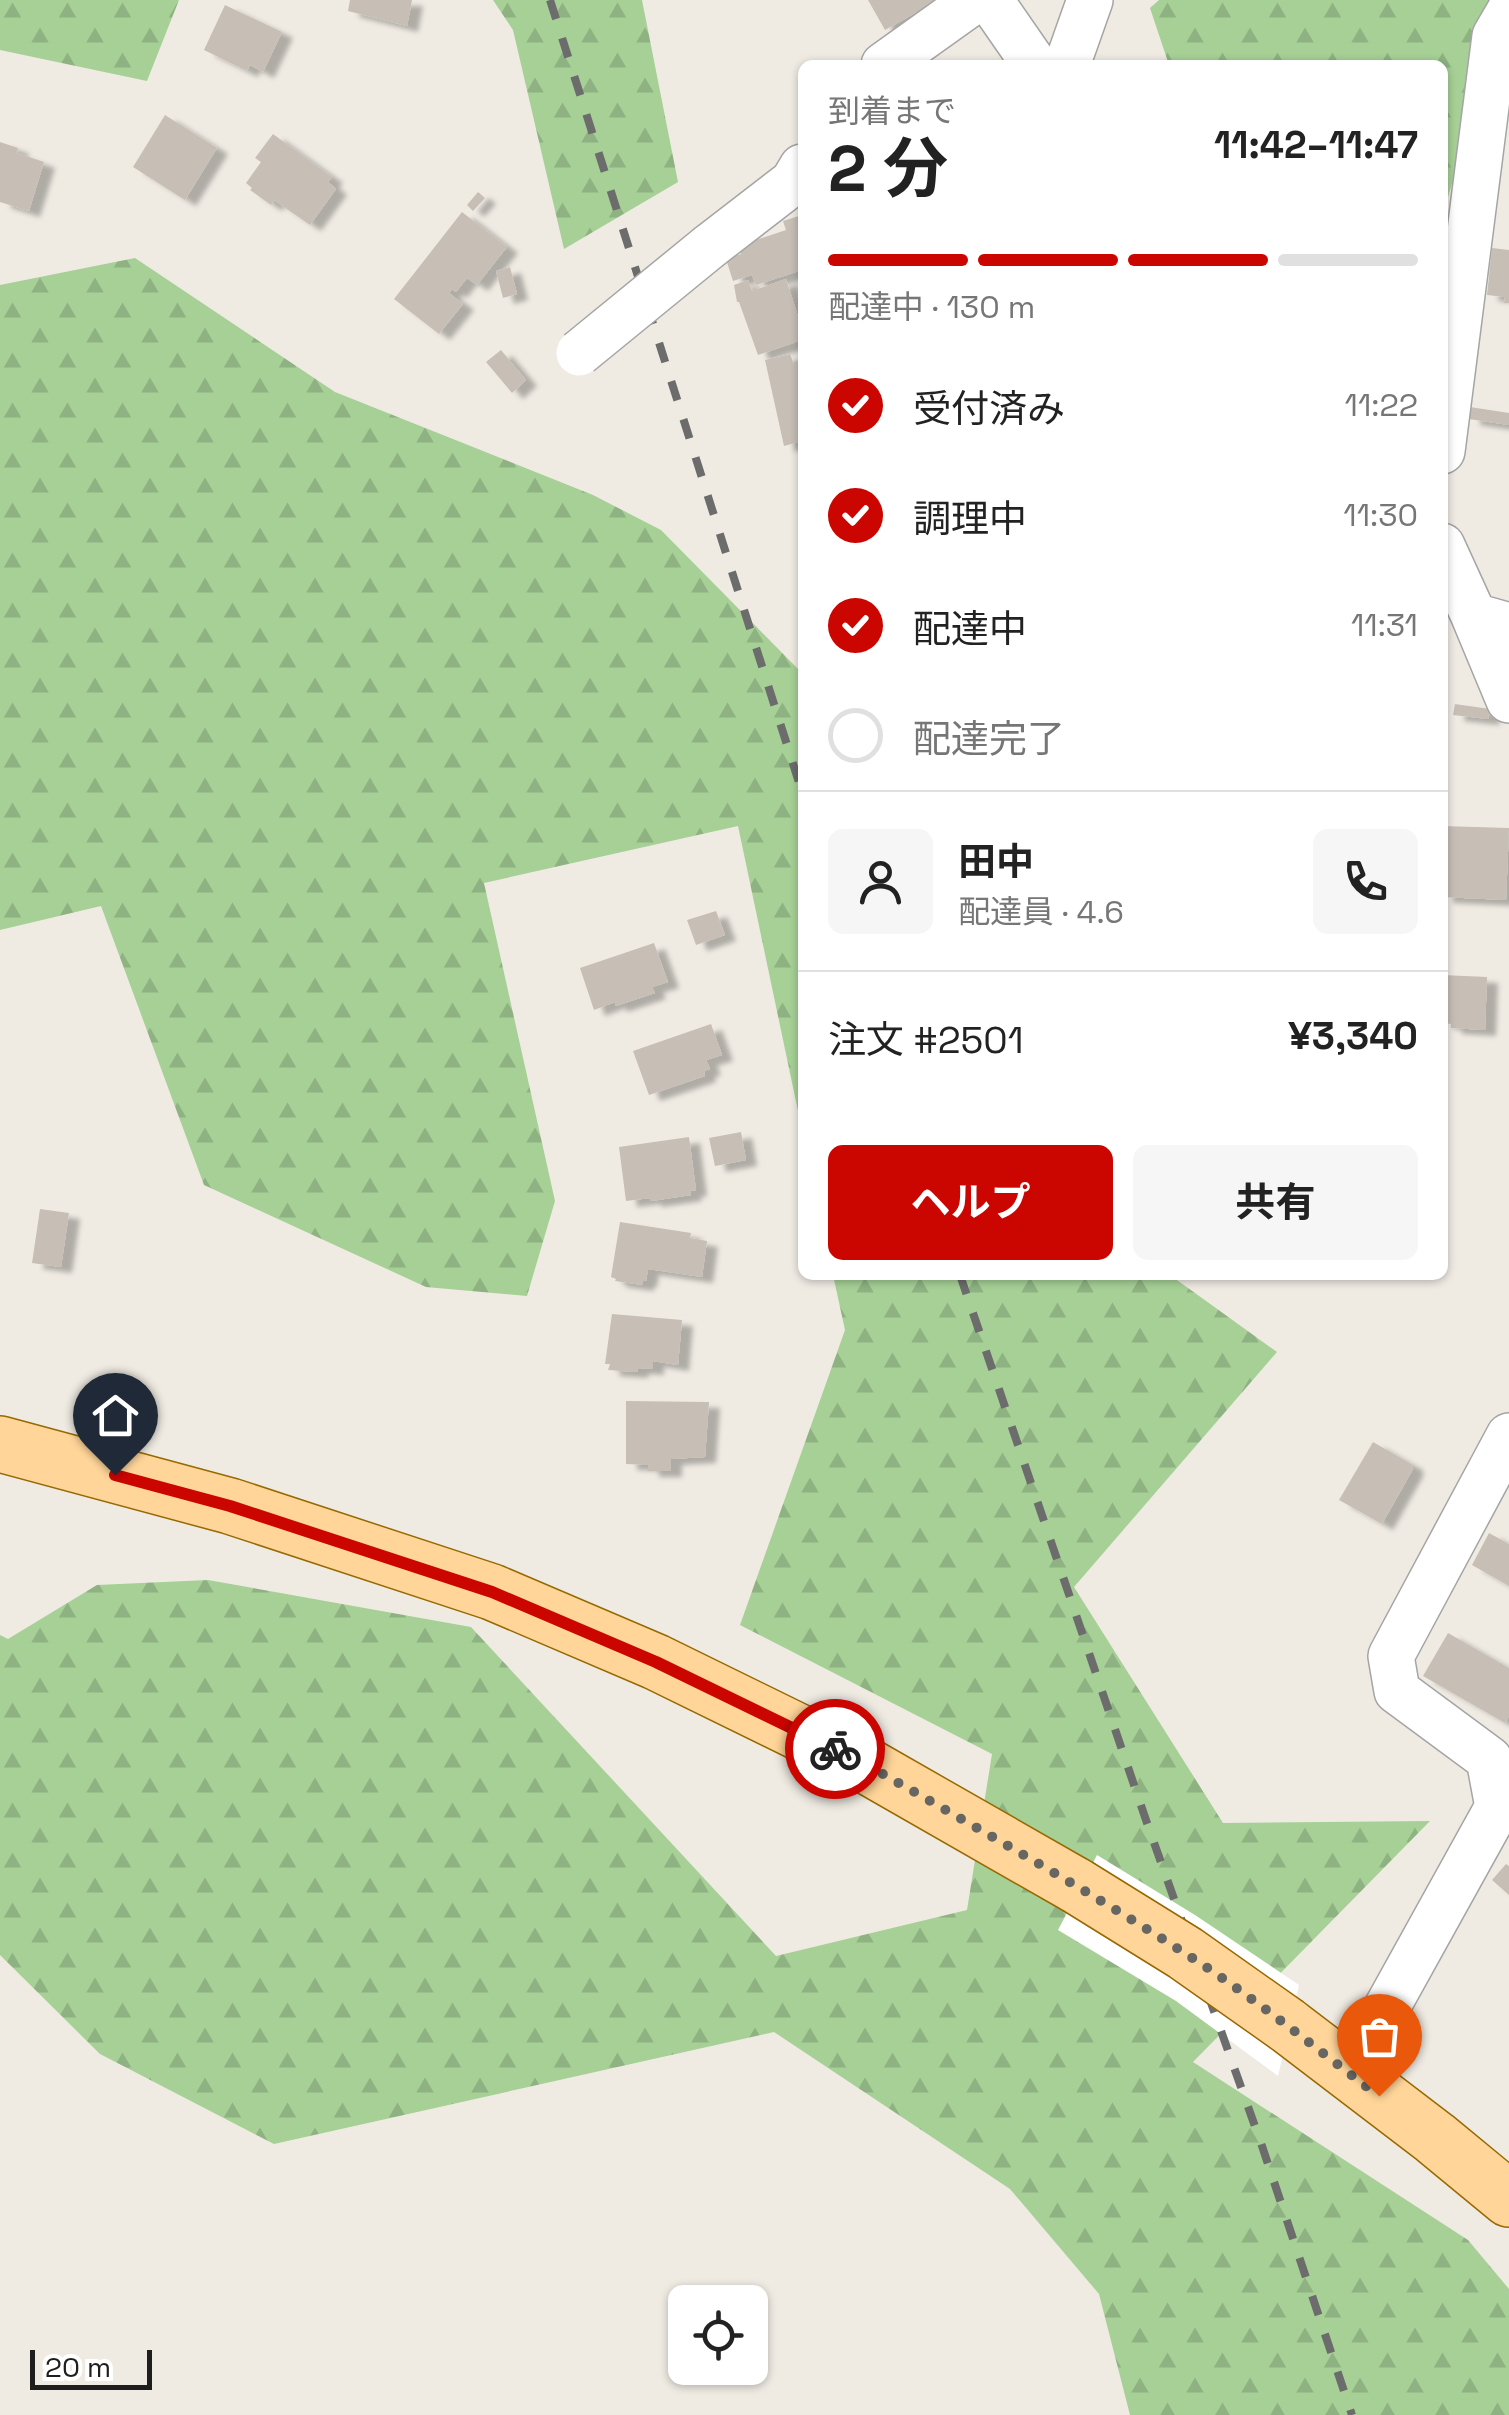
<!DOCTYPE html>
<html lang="ja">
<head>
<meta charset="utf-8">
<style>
	:root { --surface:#fff; --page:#f6f6f6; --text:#222; --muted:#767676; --line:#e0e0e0; --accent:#cb0500 }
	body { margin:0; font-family:"Space Grotesk","Noto Sans JP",sans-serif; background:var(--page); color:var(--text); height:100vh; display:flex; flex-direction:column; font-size:38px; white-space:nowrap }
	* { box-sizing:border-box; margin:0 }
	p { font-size:32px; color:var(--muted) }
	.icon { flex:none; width:55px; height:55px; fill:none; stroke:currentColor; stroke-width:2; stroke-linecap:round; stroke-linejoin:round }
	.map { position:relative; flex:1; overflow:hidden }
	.drawer { position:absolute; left:798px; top:60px; width:650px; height:1220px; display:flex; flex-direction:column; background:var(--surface); border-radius:15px; box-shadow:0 2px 8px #0004 }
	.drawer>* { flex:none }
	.tools { position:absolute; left:668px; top:2285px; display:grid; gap:20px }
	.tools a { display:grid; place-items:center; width:100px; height:100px; border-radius:15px; background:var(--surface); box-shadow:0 2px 8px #0004; font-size:50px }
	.scale { position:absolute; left:30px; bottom:25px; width:122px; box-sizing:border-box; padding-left:10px; border:5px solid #1e1e1e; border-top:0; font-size:28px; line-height:35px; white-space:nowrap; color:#1e1e1e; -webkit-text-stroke:8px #fff; paint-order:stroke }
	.pin { position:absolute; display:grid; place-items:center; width:85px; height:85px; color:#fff; margin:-102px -42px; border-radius:50% 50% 50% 0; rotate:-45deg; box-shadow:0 0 10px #0007 }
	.pin .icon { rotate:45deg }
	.courier { position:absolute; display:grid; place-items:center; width:100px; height:100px; margin:-50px; border:8px solid #cb0500; border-radius:50%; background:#fff; color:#222; box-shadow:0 2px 12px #0007 }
	.summary em { font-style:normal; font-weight:700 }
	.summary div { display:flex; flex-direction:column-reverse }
	.summary { display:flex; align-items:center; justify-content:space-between; height:170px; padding:0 30px }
	h1 { font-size:65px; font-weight:700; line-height:75px }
	.bar { display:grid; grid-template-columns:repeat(4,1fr); gap:15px 10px; align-content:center; height:120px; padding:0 30px }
	.bar i { height:12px; border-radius:8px; background:var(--line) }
	.bar .current { background:var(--accent) }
	.bar p { grid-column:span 4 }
	.line { display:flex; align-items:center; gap:25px; padding:0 30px; border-top:2px solid var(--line) }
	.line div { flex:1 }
	.round { display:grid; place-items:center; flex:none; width:105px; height:105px; border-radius:15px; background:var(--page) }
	ol { padding:0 30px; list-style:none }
	li { display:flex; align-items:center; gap:30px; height:110px }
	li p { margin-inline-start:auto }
	li .icon { padding:10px; border-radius:50%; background:var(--accent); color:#fff; stroke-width:4 }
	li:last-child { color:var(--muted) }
	li i { width:55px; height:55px; border:5px solid var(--line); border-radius:50% }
	.button { display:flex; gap:20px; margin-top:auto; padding:20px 30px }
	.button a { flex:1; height:115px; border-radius:15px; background:var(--accent); color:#fff; font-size:40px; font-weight:700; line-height:115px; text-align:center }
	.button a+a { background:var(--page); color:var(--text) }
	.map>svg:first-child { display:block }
	.forest { fill:url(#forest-firs) }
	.pier { fill:#fff }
	.building { fill:#c7beb6; filter:url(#shadow) }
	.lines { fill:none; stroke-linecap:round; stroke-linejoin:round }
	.minor-casing { stroke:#a5a5a5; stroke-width:48 }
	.major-casing { stroke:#976900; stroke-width:58 }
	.minor { stroke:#fff; stroke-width:45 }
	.major { stroke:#ffd599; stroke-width:55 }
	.rail { stroke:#6c6c6c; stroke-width:8; stroke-dasharray:20 20; stroke-linecap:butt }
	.minor-bridge-casing { stroke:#a5a5a5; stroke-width:48; stroke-linecap:butt }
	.major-bridge-casing { stroke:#976900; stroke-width:58; stroke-linecap:butt }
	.minor-bridge { stroke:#fff; stroke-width:45 }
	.major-bridge { stroke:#ffd599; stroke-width:55 }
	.done { stroke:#676663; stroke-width:10; stroke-dasharray:0 18 }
	.route { stroke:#cb0500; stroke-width:12 }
</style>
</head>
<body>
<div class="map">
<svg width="1509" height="2415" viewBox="0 0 1509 2415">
	<defs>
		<pattern id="forest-firs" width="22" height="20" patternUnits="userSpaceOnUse" patternTransform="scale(2.5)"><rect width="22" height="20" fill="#a6d096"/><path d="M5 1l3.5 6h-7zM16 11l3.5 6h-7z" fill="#8eb281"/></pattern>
		<filter id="shadow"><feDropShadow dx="11" dy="6" stdDeviation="2.5" flood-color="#0004"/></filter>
	</defs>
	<rect width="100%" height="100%" fill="#efebe3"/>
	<!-- forest -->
	<path class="forest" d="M0 0H179L147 81 0 50Z
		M493 0H642L678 182 564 249 513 30Z
		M1159 0H1509L1495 37 1443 214 1442 65H1169L1150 8Z
		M135 258 335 392 593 495 661 530 802 673V1130L738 826 484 883 555 1201 527 1296 426 1287 204 1185 101 906 0 930V285Z
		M833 1275H1170L1277 1352 1074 1587 1223 1823 1430 1821 1193 2062 1468 2240 1509 2289V2415H1130L1099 2294 1010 2189 774 2032 274 2144 100 2054 0 1955V1635L8 1639 97 1585 208 1580 471 1627 776 1956 967 1910 992 1754 740 1625 845 1330Z"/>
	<!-- pier -->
	<path class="pier" d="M1097 1855 1195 1915 1299 1985 1278 2076 1176 2001 1058 1930Z"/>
	<!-- building -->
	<path class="building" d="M350 0H412L407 26 348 11Z
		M868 0H938L885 30Z
		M225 5 282 32 263 72 250 65 247 71 204 50Z
		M165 115 217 148 185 200 133 167Z
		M273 134 332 177 328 182 336 189 310 225 274 200 271 205 250 190 252 188 246 183 261 162 255 158Z
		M0 142 18 148 17 153 44 162 29 211 0 202Z
		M478 192 485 198 473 211 467 205Z
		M462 212 507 247 477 285 467 278 456 292 452 289 449 293 463 304 439 334 394 299Z
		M802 215V270L756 285 752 275 733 281 726 259 741 254 738 246 786 230 783 221Z
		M1492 248 1509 250V303H1504L1505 297 1487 295Z
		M510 267 517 294 503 298 496 271Z
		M786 279 802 329V340L758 355 739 302H737L734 285 748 280 752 291Z
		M501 350 526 380 512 393 486 362Z
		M790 354 794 365 802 362V441L784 446 765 360Z
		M1470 407 1509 413V425L1469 419Z
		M1455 704 1490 709 1488 719 1453 715Z
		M1442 826 1509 828 1506 900 1442 897Z
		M716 911 725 935 696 945 687 920Z
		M654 943 668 982 652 987 655 993 616 1006 615 1002 594 1010 580 968Z
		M1442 975 1487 977 1485 1030 1451 1028V1024L1442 1023Z
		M711 1024 722 1055 706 1060 710 1069 704 1071 705 1076 649 1095 633 1051Z
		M741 1132 746 1160 715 1166 709 1138Z
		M689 1137 696 1190 690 1191 691 1195 651 1201 650 1198 626 1201 619 1147Z
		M40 1209 69 1213 61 1267 32 1263Z
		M620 1222 691 1233 690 1238 707 1241 702 1277 648 1269 646 1281H643V1285L615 1281 616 1279 611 1277Z
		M612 1314 682 1320 678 1365 653 1361V1369L638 1368 637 1372 608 1370 610 1364H605Z
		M626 1401 709 1402 705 1457 671 1459V1471H648V1465L626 1464Z
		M1373 1442 1413 1465 1411 1468 1413 1469 1382 1524 1339 1500Z
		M1489 1533 1509 1544V1586L1472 1565Z
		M1448 1633 1509 1668V1716L1505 1723 1423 1676Z
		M1506 1864 1509 1866V1895L1492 1880Z"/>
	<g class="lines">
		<!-- minor casing -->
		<g class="minor-casing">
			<path id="minor" d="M990 0 1035 65
				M884 65 975 0
				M1067 65 1090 0
				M710 246 793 182 802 167
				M1442 451 1495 36 1509 12
				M1442 546 1474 616 1509 626
				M1474 616 1509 700
				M1350 2074 1498 1807 1489 1759 1397 1691 1391 1656 1509 1436"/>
		</g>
		<!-- major casing -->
		<g class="major-casing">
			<path id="major" d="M0 1444 230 1506 492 1592 656 1662 862 1763 1077 1886
				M1287 2025 1435 2138 1509 2199"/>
		</g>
		<!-- minor -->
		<use href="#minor" class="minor"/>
		<!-- major -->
		<use href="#major" class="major"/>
		<!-- rail -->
		<path class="rail" d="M550 0 802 792
			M960 1275 1147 1823 1262 2146 1352 2415"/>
		<!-- minor-bridge casing -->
		<g class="minor-bridge-casing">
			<path id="minor-bridge" d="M579 353 710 246"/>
		</g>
		<!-- major-bridge casing -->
		<g class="major-bridge-casing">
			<path id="major-bridge" d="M1077 1886 1185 1953 1287 2025"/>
		</g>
		<!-- minor-bridge -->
		<use href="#minor-bridge" class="minor-bridge"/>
		<!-- major-bridge -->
		<use href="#major-bridge" class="major-bridge"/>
	</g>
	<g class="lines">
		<!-- done -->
		<path class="done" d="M835 1749 862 1762C970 1824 1079 1885 1183 1952 1251 1995 1314 2047 1379 2096"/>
		<!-- route -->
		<path class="route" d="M115 1475 230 1506 492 1592 656 1662 835 1749"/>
	</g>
</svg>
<div class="tools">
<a><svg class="icon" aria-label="locate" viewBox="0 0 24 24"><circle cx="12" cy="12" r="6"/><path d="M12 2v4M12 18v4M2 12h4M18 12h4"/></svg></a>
</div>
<div class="scale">20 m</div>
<div class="pin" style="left:1379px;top:2096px;background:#ea580c"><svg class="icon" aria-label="bag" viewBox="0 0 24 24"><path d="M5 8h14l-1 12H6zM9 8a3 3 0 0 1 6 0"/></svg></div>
<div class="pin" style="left:115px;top:1475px;background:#1f2937"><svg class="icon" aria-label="home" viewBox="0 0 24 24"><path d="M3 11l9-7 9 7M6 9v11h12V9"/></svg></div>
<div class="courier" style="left:835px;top:1749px"><svg class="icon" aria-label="bike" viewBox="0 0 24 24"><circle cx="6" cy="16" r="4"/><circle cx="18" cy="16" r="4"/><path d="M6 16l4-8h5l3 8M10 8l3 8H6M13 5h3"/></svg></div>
<section class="drawer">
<div class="summary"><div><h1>2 分</h1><p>到着まで</p></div><em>11:42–11:47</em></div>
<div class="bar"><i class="current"></i><i class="current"></i><i class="current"></i><i></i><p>配達中 · 130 m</p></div>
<ol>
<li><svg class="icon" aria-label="check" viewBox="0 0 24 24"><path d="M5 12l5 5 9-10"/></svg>受付済み<p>11:22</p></li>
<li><svg class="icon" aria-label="check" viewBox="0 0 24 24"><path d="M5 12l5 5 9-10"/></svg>調理中<p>11:30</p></li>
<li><svg class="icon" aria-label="check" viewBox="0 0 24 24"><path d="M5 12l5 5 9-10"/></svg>配達中<p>11:31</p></li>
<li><i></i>配達完了</li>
</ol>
<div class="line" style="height:180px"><a class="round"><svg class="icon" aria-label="person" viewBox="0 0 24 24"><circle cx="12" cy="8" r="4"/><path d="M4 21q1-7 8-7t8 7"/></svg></a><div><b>田中</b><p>配達員 · 4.6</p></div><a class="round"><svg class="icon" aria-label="phone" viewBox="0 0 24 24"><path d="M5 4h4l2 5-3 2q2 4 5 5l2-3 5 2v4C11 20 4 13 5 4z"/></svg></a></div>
<div class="line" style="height:130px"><div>注文 #2501</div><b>¥3,340</b></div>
<div class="button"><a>ヘルプ</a><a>共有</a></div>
</section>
</div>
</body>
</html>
